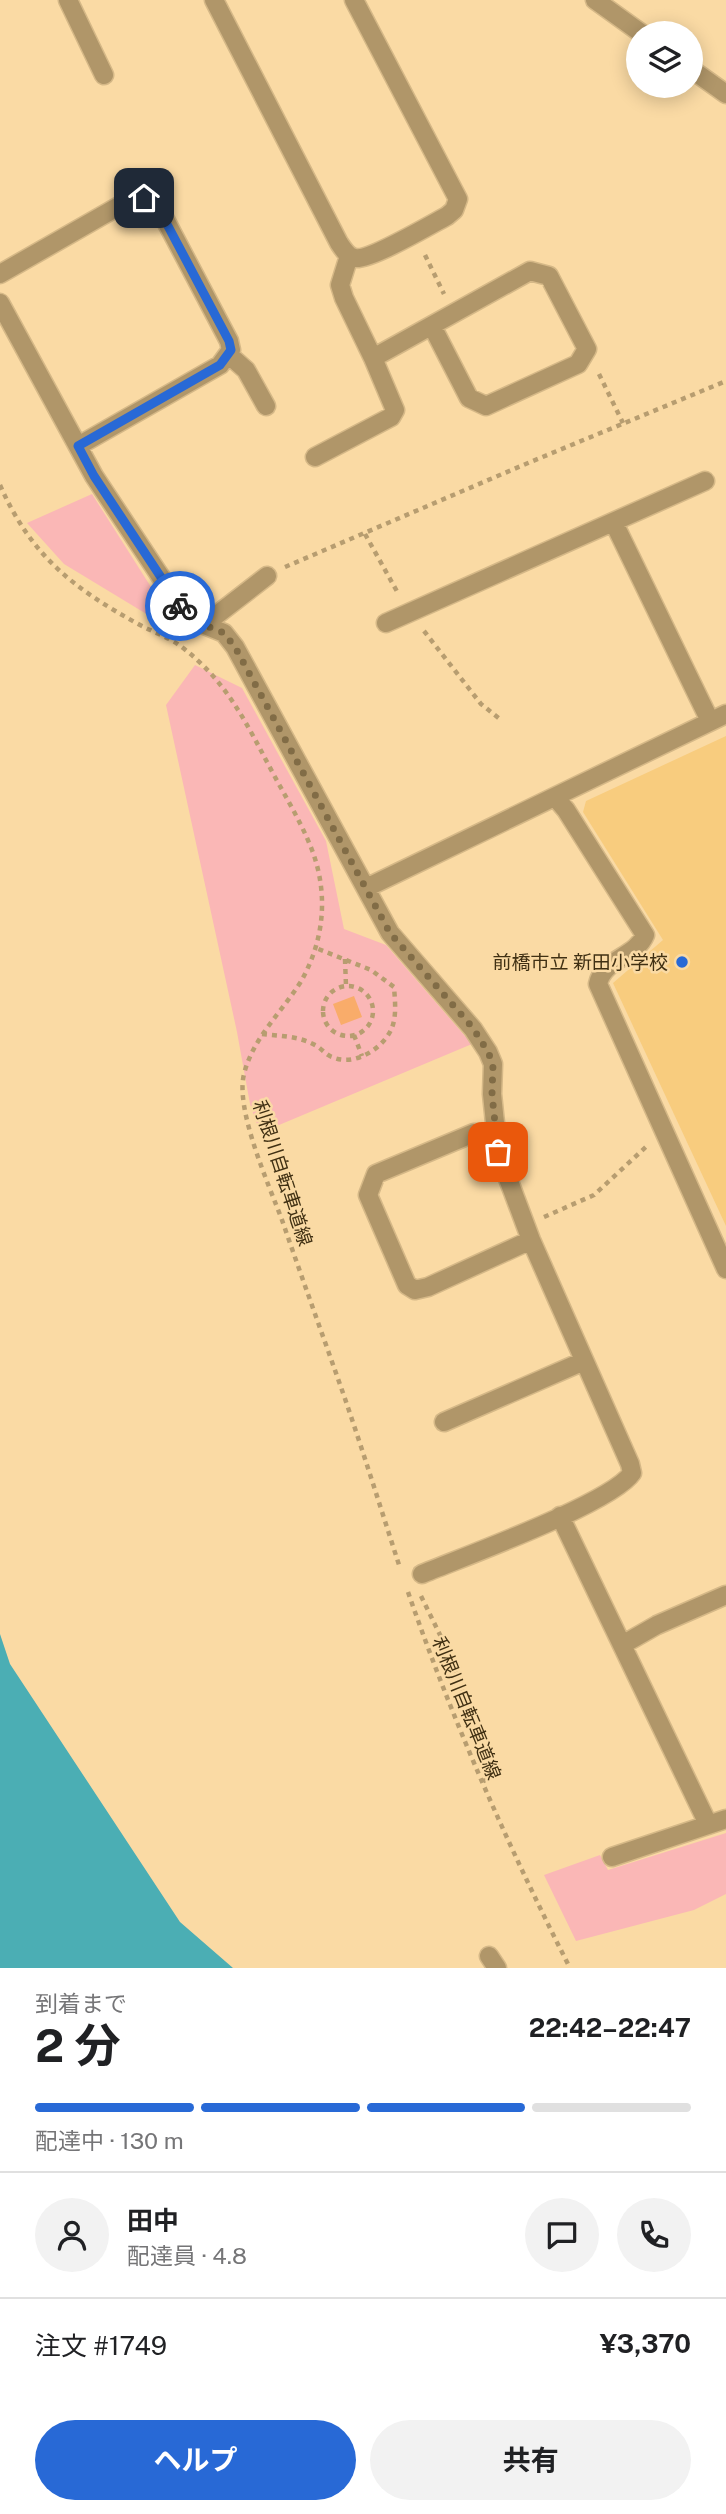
<!DOCTYPE html>
<html lang="ja">
<head>
<meta charset="utf-8">
<style>
	:root { --surface:#fff; --page:#f2f2f2; --text:#202124; --muted:#757577; --line:#e0e0e0; --accent:#2869d6 }
	body { margin:0; font-family:"Public Sans","Noto Sans JP",sans-serif; background:var(--page); color:var(--text); height:100vh; display:flex; flex-direction:column; font-size:26px; white-space:nowrap }
	* { box-sizing:border-box; margin:0 }
	p { font-size:23px; color:var(--muted) }
	.icon { flex:none; width:38px; height:38px; fill:none; stroke:currentColor; stroke-width:2; stroke-linecap:round; stroke-linejoin:round }
	.map { position:relative; height:1968px; overflow:hidden }
	.drawer { display:flex; flex-direction:column; background:var(--surface); flex:1 }
	.drawer>* { flex:none }
	.fabs { position:absolute; left:626px; top:21px; display:grid; gap:14px }
	.fabs a { display:grid; place-items:center; width:77px; height:77px; border-radius:50%; background:var(--surface); box-shadow:0 4px 18px #0003; font-size:35px }
	.pin { position:absolute; display:grid; place-items:center; width:60px; height:60px; color:#fff; margin:-30px; border-radius:14px; box-shadow:0 4px 10px #0006 }
	.courier { position:absolute; display:grid; place-items:center; width:70px; height:70px; margin:-35px; border:5px solid #2869d6; border-radius:50%; background:#fff; color:#222; box-shadow:0 2px 9px #0007 }
	.head em { font-style:normal; font-weight:700 }
	.head div { display:flex; flex-direction:column-reverse }
	.head { display:flex; align-items:center; justify-content:space-between; height:119px; padding:0 35px }
	h1 { font-size:46px; font-weight:700; line-height:52px }
	.bar { display:grid; grid-template-columns:repeat(4,1fr); gap:10px 7px; align-content:center; height:84px; padding:0 35px }
	.bar i { height:9px; border-radius:5px; background:var(--line) }
	.bar .current { background:var(--accent) }
	.bar p { grid-column:span 4 }
	.line { display:flex; align-items:center; gap:18px; padding:0 35px; border-top:2px solid var(--line) }
	.line div { flex:1 }
	.round { display:grid; place-items:center; flex:none; width:74px; height:74px; border-radius:37px; background:var(--page) }
	.button { display:flex; gap:14px; margin-top:auto; padding:14px 35px }
	.button a { flex:1; height:80px; border-radius:42px; background:var(--accent); color:#fff; font-size:28px; font-weight:700; line-height:80px; text-align:center }
	.button a+a { background:var(--page); color:var(--text) }
	.map>svg:first-child { display:block }
	.built { fill:#f8cc7e }
	.green { fill:#fab7b6 }
	.water { fill:#4baeb4 }
	.building { fill:#f9ac6a }
	.lines { fill:none; stroke-linecap:round; stroke-linejoin:round }
	.minor-casing { stroke:#d5b887; stroke-width:21 }
	.path { stroke:#b79d70; stroke-width:4.5; stroke-dasharray:5 5; stroke-linecap:butt }
	.minor { stroke:#b09669; stroke-width:18 }
	.done { stroke:#816c46; stroke-width:7; stroke-dasharray:0 12.6 }
	.route { stroke:#2869d6; stroke-width:9 }
	.poi-dot { fill:#2869d6; stroke:#fadaa4; stroke-width:2.5 }
	.labels { text-anchor:middle; stroke-width:5; stroke-linejoin:round; paint-order:stroke }
	.poi-label { font-size:19px; fill:#403013; stroke:#fadaa4; text-anchor:end }
	.street-label { font-size:19px; fill:#403013; stroke:#fadaa4 }
</style>
</head>
<body>
<div class="map">
<svg width="726" height="1968" viewBox="0 0 726 1968">
	<rect width="100%" height="100%" fill="#fadaa4"/>
	<!-- built -->
	<path class="built" d="M726 736V1226L613 983 663 940 583 812 586 801Z"/>
	<!-- green -->
	<path class="green" d="M92 494 170 617 163 624 64 564 27 523Z
		M195 665 242 688 326 841 344 929 386 945 472 1044 260 1133 250 1104 237 1032 166 705Z
		M726 1833V1894L694 1910 576 1941 544 1875 600 1855 608 1870Z"/>
	<!-- water -->
	<path class="water" d="M0 1634 10 1664 180 1922 233 1968H0Z"/>
	<!-- building -->
	<path class="building" d="M354 996 362 1017 341 1025 333 1004Z"/>
	<g class="lines">
		<!-- minor casing -->
		<g class="minor-casing">
			<path id="minor" d="M68 0 104 75
				M214 0 339 243C343 249 348 257 355 258 369 261 432 224 447 216L454 210 458 199 354 0
				M595 0 641 33
				M691 69 726 94
				M0 274 126 202C141 196 150 198 160 210L229 341 231 350 220 365 78 446
				M0 303 94 476 182 609 192 620 224 633 235 647 390 933 473 1029 488 1052 493 1064 492 1094 498 1152 531 1240 630 1464 632 1473C612 1503 463 1557 422 1574
				M229 355 246 370 266 406
				M373 358 530 271 549 276 587 349 578 364 486 406 469 398 432 326
				M315 457 391 417 395 410 373 358 344 298 340 285 349 256
				M614 523 710 721
				M386 623 705 481
				M205 624 267 576
				M555 797 566 810 645 935C636 957 603 959 598 984L726 1269
				M366 888 726 714
				M497 1133H474L376 1174 368 1195 407 1285 415 1290 428 1287 531 1240
				M444 1422 584 1361
				M560 1516 708 1824
				M622 1645 657 1625 726 1595
				M612 1857 726 1819
				M489 1956 497 1968"/>
		</g>
		<!-- path -->
		<path class="path" d="M425 255 444 294
			M599 374 623 423
			M0 485C31 556 74 589 140 625 153 632 168 637 179 645 228 681 247 725 275 777 288 801 302 824 312 850 329 895 324 942 300 983 281 1013 253 1038 244 1074 235 1110 269 1185 282 1220 302 1278 323 1336 343 1393 363 1451 381 1509 400 1568
			M365 534 399 595
			M285 567 528 463 726 381
			M424 631 481 704 501 720
			M345 959 346 986
			M323 1011a25 25 0 1 1 50 0a25 25 0 1 1-50 0Z
			M262 1034C280 1036 299 1036 315 1045 321 1048 326 1055 332 1057 354 1067 382 1049 391 1030 397 1017 395 1001 394 987L371 970 316 948
			M354 1035 362 1056
			M544 1217 594 1195 648 1145
			M408 1592C453 1722 508 1846 570 1968
			M421 1596 445 1645 491 1765 493 1775 482 1782"/>
		<!-- minor -->
		<use href="#minor" class="minor"/>
	</g>
	<g class="lines">
		<!-- done -->
		<path class="done" d="M180 606 192 620 224 633 235 647 390 933 473 1028 488 1052 493 1064 492 1094 498 1152"/>
		<!-- route -->
		<path class="route" d="M144 198 153 203 160 211 229 341 231 350 220 365 78 446 94 476 180 606"/>
	</g>
	<!-- markers -->
	<circle class="poi-dot" cx="682" cy="962" r="7"/>
	<g class="labels">
		<!-- poi labels -->
		<g class="poi-label">
			<text x="668" y="969">前橋市立 新田小学校</text>
		</g>
		<!-- street labels -->
		<g class="street-label">
			<text transform="translate(283 1173) rotate(72)" y="7">利根川自転車道線</text>
			<text transform="translate(467 1708) rotate(68)" y="7">利根川自転車道線</text>
		</g>
	</g>
</svg>
<div class="fabs">
<a><svg class="icon" aria-label="layers" viewBox="0 0 24 24"><path d="M12 4l9 5-9 5-9-5zM3 14l9 5 9-5"/></svg></a>
</div>
<div class="pin" style="left:498px;top:1152px;background:#ea580c"><svg class="icon" aria-label="bag" viewBox="0 0 24 24"><path d="M5 8h14l-1 12H6zM9 8a3 3 0 0 1 6 0"/></svg></div>
<div class="pin" style="left:144px;top:198px;background:#1f2937"><svg class="icon" aria-label="home" viewBox="0 0 24 24"><path d="M3 11l9-7 9 7M6 9v11h12V9"/></svg></div>
<div class="courier" style="left:180px;top:606px"><svg class="icon" aria-label="bike" viewBox="0 0 24 24"><circle cx="6" cy="16" r="4"/><circle cx="18" cy="16" r="4"/><path d="M6 16l4-8h5l3 8M10 8l3 8H6M13 5h3"/></svg></div>
</div>
<section class="drawer">
<div class="head"><div><h1>2 分</h1><p>到着まで</p></div><em>22:42–22:47</em></div>
<div class="bar"><i class="current"></i><i class="current"></i><i class="current"></i><i></i><p>配達中 · 130 m</p></div>
<div class="line" style="height:126px"><a class="round"><svg class="icon" aria-label="person" viewBox="0 0 24 24"><circle cx="12" cy="8" r="4"/><path d="M4 21q1-7 8-7t8 7"/></svg></a><div><b>田中</b><p>配達員 · 4.8</p></div><a class="round"><svg class="icon" aria-label="chat" viewBox="0 0 24 24"><path d="M4 5h16v11H9l-5 4z"/></svg></a><a class="round"><svg class="icon" aria-label="phone" viewBox="0 0 24 24"><path d="M5 4h4l2 5-3 2q2 4 5 5l2-3 5 2v4C11 20 4 13 5 4z"/></svg></a></div>
<div class="line" style="height:91px"><div>注文 #1749</div><b>¥3,370</b></div>
<div class="button"><a>ヘルプ</a><a>共有</a></div>
</section>
</body>
</html>
